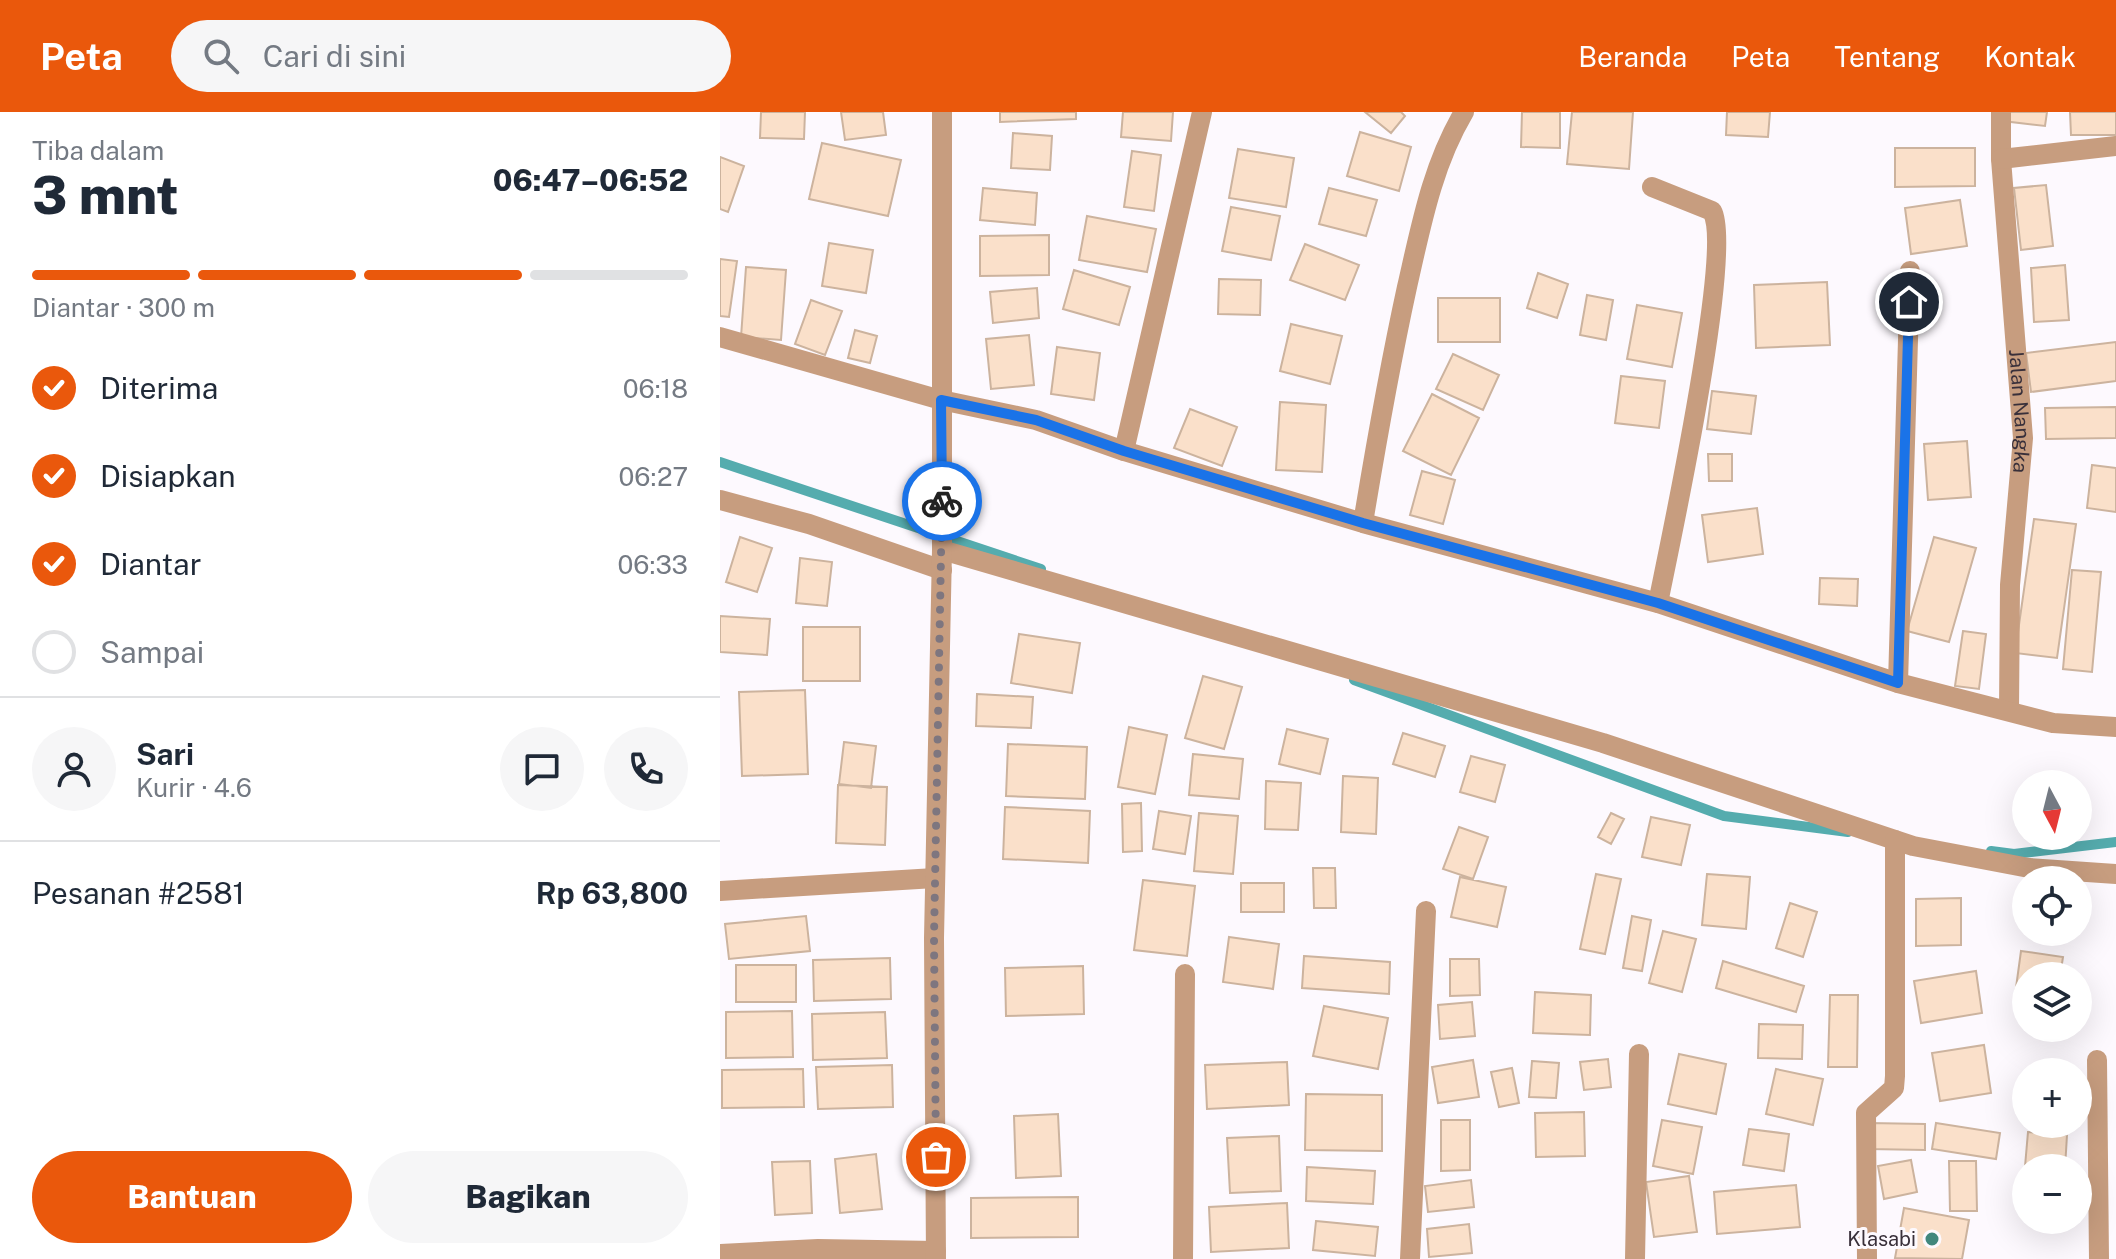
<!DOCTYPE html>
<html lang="id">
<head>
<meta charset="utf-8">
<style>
	:root { --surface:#fff; --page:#f6f6f7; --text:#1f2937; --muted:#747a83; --line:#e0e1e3; --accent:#ea580c }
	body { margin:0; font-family:"Public Sans",sans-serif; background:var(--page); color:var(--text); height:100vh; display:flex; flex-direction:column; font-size:30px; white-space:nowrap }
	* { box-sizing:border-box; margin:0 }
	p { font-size:26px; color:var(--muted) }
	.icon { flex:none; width:44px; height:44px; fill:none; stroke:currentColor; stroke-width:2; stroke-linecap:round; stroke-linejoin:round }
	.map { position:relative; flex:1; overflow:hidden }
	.drawer { display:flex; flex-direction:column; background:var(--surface); width:720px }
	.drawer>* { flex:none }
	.needle { width:52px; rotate:173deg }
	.fabs { position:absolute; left:1292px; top:658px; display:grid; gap:16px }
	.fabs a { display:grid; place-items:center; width:80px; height:80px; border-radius:50%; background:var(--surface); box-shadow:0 8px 32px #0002; font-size:40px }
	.pin { position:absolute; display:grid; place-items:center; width:68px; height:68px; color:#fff; margin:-34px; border:4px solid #fff; border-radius:50%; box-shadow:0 2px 8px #0007 }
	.courier { position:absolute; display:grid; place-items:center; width:80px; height:80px; margin:-40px; border:6px solid #1a73e8; border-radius:50%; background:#fff; color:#222; box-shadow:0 2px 10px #0007 }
	.summary em { font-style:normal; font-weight:800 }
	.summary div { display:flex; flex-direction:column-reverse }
	.summary { display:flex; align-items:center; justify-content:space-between; height:136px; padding:0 32px }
	h1 { font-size:52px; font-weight:800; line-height:60px }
	.bar { display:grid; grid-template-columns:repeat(4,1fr); gap:12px 8px; align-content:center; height:96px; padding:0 32px }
	.bar i { height:10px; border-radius:6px; background:var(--line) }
	.bar .selected { background:var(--accent) }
	.bar p { grid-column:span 4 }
	.line { display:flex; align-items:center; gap:20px; padding:0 32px; border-top:2px solid var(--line) }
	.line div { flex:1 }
	.round { display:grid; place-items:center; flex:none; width:84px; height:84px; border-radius:42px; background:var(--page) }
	ol { padding:0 32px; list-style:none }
	li { display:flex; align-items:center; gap:24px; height:88px }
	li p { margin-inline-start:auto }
	li .icon { padding:8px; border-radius:50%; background:var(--accent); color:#fff; stroke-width:4 }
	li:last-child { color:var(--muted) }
	li i { width:44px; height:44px; border:4px solid var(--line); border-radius:50% }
	.action { display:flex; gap:16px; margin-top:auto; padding:16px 32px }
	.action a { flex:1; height:92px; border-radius:48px; background:var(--accent); color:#fff; font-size:32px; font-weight:800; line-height:92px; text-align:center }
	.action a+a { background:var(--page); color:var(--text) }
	header { display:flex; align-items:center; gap:48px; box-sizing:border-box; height:112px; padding:0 40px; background:var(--accent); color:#fff }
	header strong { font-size:38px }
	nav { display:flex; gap:44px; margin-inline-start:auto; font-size:28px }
	.search { width:560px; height:72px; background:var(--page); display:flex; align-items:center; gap:20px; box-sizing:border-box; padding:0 28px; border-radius:44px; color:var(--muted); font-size:30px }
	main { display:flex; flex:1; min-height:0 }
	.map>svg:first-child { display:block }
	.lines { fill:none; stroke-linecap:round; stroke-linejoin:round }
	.stream { stroke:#55acae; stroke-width:10 }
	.building { fill:#fae0ca; stroke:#ccb39e; stroke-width:2 }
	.minor { stroke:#c79d7f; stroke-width:20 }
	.done { stroke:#7e767f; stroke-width:8; stroke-dasharray:0 14.4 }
	.route { stroke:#1a73e8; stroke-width:10 }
	.poi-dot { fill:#41877d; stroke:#fdf9fe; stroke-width:3 }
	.labels { text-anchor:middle; stroke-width:6; stroke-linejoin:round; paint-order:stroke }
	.street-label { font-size:20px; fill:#39303a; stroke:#fdf9fe }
	.poi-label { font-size:20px; fill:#39303a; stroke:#fdf9fe; text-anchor:end }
</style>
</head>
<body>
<header>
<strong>Peta</strong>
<div class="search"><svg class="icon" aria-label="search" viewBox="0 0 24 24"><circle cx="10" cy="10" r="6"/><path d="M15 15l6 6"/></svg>Cari di sini</div>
<nav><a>Beranda</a><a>Peta</a><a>Tentang</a><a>Kontak</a></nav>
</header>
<main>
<section class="drawer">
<div class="summary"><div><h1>3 mnt</h1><p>Tiba dalam</p></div><em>06:47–06:52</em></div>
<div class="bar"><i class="selected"></i><i class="selected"></i><i class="selected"></i><i></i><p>Diantar · 300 m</p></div>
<ol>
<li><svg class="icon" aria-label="check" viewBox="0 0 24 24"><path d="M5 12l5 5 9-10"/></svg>Diterima<p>06:18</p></li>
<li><svg class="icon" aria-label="check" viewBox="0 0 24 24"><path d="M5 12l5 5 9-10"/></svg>Disiapkan<p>06:27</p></li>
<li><svg class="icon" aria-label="check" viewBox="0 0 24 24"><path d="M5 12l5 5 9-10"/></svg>Diantar<p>06:33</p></li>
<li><i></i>Sampai</li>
</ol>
<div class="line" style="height:144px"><a class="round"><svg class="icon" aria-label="person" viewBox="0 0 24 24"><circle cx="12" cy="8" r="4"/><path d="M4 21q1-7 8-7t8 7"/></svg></a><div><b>Sari</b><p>Kurir · 4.6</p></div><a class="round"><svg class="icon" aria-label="chat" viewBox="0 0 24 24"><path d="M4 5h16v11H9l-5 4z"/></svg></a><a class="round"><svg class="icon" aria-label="phone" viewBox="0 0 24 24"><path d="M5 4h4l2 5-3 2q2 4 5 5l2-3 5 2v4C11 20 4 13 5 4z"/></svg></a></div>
<div class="line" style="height:104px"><div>Pesanan #2581</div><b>Rp 63,800</b></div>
<div class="action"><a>Bantuan</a><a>Bagikan</a></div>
</section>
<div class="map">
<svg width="1396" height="1147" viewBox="0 0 1396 1147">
	<rect width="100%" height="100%" fill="#fdf9fe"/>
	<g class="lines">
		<!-- stream -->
		<path class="stream" d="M0 350 321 457
			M634 568 1004 704 1128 720
			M1271 739 1294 742 1396 730"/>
	</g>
	<!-- building -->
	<path class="building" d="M41 0H85L84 27 40 26Z
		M121 0H163L166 23 125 28Z
		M280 0H356V7L280 10Z
		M403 0H453L451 29 401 25Z
		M645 0H681L685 4 671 21Z
		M802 0H840V36L801 35Z
		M852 0H913L909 57 847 52Z
		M1007 0H1050L1048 25 1006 23Z
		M1284 0H1327L1325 14 1283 9Z
		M1350 0H1396V23H1351Z
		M640 20 691 35 679 79 627 64Z
		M293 21 332 24 330 58 291 56Z
		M102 31 181 48 168 104 89 87Z
		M1175 36H1255V74L1175 75Z
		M518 37 574 46 566 95 509 86Z
		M412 39 441 43 434 99 404 95Z
		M0 45 24 54 8 100 0 97Z
		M1326 73 1333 134 1301 138 1294 76Z
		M263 76 317 81 315 113 260 108Z
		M609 76 657 88 646 124 599 112Z
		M1240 88 1247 134 1191 142 1185 96Z
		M511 95 560 104 551 148 502 139Z
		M367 104 436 117 427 160 359 148Z
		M329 123V163L260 164V124Z
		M109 131 153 138 146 181 102 174Z
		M585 132 639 153 625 188 570 168Z
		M0 147 17 149 9 205 0 204Z
		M1345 153 1349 208 1314 210 1311 156Z
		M26 155 66 158 61 228 21 225Z
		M354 158 410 175 399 213 343 197Z
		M818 161 848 172 837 206 807 196Z
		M499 167 541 168 540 203 498 202Z
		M1107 170 1110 233 1036 236 1034 173Z
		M317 176 319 206 273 211 270 180Z
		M867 183 893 188 886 228 860 223Z
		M718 186H780V230H718Z
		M91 188 122 199 105 243 75 232Z
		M917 193 962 201 952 255 907 247Z
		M571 212 622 224 610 272 560 259Z
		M135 218 157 224 150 251 128 246Z
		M309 223 314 273 271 277 266 227Z
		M1396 230V269L1311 280 1306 241Z
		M337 235 380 241 374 288 331 282Z
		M733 242 779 263 763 298 716 277Z
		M901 264 945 269 939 316 895 311Z
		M992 279 1036 284 1031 322 987 317Z
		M712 282 759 306 731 363 683 339Z
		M560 290 606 293 602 360 556 358Z
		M1396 295V326L1326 327 1325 296Z
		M470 297 517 315 502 354 454 336Z
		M1247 329 1251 385 1208 388 1204 332Z
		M988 342H1012V369H989Z
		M1372 353 1396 356V400L1367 396Z
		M702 359 735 368 723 412 690 403Z
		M1037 396 1043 442 988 450 982 403Z
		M1314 407 1356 412 1337 546 1295 541Z
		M20 425 52 436 37 480 6 470Z
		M1214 425 1256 436 1229 530 1187 519Z
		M80 446 112 450 107 494 76 491Z
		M1352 458 1381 460 1372 560 1343 557Z
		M1100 466 1138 467 1137 494 1099 492Z
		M0 504 50 507 47 543 0 540Z
		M83 515H140V569H83Z
		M1243 519 1266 522 1259 577 1235 574Z
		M299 522 360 531 352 581 291 571Z
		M483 564 522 575 504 637 465 626Z
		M85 578 88 662 22 664 19 580Z
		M257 582 313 585 311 616 256 614Z
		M409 615 447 623 435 682 398 675Z
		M567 617 608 627 600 662 559 652Z
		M683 621 725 634 715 665 673 652Z
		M124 630 156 634 151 676 119 672Z
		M288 632 367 635 365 687 286 684Z
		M473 642 523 647 519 687 469 683Z
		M751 644 785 653 775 690 740 680Z
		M623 664 658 666 656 722 621 720Z
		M546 669 581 671 578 718 545 717Z
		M118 673 167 675 165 733 116 731Z
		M421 691 422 739 403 740 402 692Z
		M285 695 370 699 368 751 283 747Z
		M439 699 471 704 465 742 433 737Z
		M479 701 518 704 513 762 474 759Z
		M891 701 904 707 891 732 878 725Z
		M931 705 970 713 961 753 922 745Z
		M739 715 768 725 753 767 723 757Z
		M593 756H615L616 796H594Z
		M876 762 901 767 885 842 860 837Z
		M987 762 1030 765 1026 817 982 813Z
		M740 765 786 775 777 815 731 805Z
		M423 768 475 774 467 844 414 838Z
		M521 771H564V800H521Z
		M1241 786V833L1196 834V787Z
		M1070 791 1097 800 1083 845 1056 836Z
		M86 804 90 839 9 847 5 812Z
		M912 804 931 808 922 859 903 856Z
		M943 819 976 827 962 880 929 871Z
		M509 825 559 832 553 877 503 870Z
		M1301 839 1343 845 1340 864H1306V885L1295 883Z
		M584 844 670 850 669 882 582 876Z
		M170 846 171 887 94 889 93 848Z
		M730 847H759L760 883 730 884Z
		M1003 849 1084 874 1076 900 996 876Z
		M16 853H76V890H16Z
		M363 854 364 902 286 904 285 856Z
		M1256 859 1262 901 1201 911 1194 869Z
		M815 880 871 883 870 923 813 921Z
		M1110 883H1138L1137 955H1108Z
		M752 890 755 924 720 927 718 893Z
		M604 894 668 906 658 957 593 944Z
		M72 899 73 945 6 946V900Z
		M165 900 167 946 93 948 92 902Z
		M1039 912 1083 913 1082 947 1038 946Z
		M1264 933 1271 981 1220 989 1212 941Z
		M959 942 1006 952 996 1002 948 992Z
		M888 947 891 975 864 978 860 950Z
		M753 948 759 985 718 991 712 955Z
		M812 949 839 951 836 986 809 985Z
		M567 950 569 993 487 997 485 953Z
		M172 953 173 995 98 997 96 955Z
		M792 956 799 991 779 995 771 960Z
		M83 957 84 995 2 996V958Z
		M1056 957 1103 967 1093 1013 1046 1002Z
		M586 982 662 983V1039L585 1038Z
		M864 1000 865 1044 816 1045 815 1001Z
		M338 1002 341 1064 296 1066 294 1004Z
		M721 1008H750V1058L721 1059Z
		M942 1008 982 1015 973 1062 933 1054Z
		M1149 1011 1205 1012V1038L1149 1037Z
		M1216 1011 1280 1021 1276 1047 1212 1037Z
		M1029 1017 1069 1022 1064 1059 1023 1053Z
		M1308 1020 1347 1023 1345 1056H1306L1304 1066Z
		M559 1024 561 1079 510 1081 507 1026Z
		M156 1042 162 1097 120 1101 115 1047Z
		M1191 1048 1197 1080 1164 1087 1158 1054Z
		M90 1049 92 1101 55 1103 52 1050Z
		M1229 1049H1256L1257 1099H1230Z
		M587 1055 655 1059 653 1092 586 1089Z
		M969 1064 977 1120 934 1125 926 1070Z
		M751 1068 754 1095 708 1100 705 1074Z
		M1076 1073 1080 1115 997 1122 994 1080Z
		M358 1085V1125L251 1126V1086Z
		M567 1091 569 1136 491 1140 489 1095Z
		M1184 1096 1249 1108 1242 1147 1175 1146Z
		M596 1109 658 1115 655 1144 593 1138Z
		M749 1112 752 1141 709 1145 707 1117Z"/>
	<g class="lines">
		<!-- minor -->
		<g class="minor">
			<path id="s1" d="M1281 0V47L1303 326 1290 473 1289 599"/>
			<path d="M1281 47 1396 34"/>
			<path d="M932 75 992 99C1014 137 950 431 938 491"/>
			<path d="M0 225 221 288 316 308 404 339 643 411 938 491 1178 571 1333 611 1396 615"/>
			<path d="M404 339 482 0"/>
			<path d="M0 388 89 412 222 458"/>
			<path d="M643 411C656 332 670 253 687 175 701 114 712 54 744 0"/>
			<path d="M222 438 883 631 1193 734 1309 756 1396 762"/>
			<path d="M1178 571 1190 159"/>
			<path d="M0 779 215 766"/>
			<path d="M1377 948 1379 1147"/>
			<path d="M0 1142 98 1137 216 1139"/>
			<path d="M216 1147 214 826 222 438V0"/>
			<path d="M463 1147 465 862"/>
			<path d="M690 1147 706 799"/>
			<path d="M915 1147 919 942"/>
			<path d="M1147 1147 1146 1001 1174 976 1175 964V728"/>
		</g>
	</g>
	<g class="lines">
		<!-- done -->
		<path class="done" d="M216 1045 214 826 222 389"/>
		<!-- route -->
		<path class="route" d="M222 389 221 288 316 308 404 339 643 411 938 491 1178 571 1189 190"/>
	</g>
	<!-- markers -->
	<circle class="poi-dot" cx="1212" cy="1127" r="8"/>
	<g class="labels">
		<!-- street labels -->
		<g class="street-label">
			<text dy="7" stroke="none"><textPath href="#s1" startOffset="300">Jalan Nangka</textPath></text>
		</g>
		<!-- poi labels -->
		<g class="poi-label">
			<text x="1196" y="1134">Klasabi</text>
		</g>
	</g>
</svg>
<div class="fabs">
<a><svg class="needle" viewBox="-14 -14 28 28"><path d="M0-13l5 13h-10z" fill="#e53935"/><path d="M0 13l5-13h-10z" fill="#747a83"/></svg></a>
<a><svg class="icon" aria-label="locate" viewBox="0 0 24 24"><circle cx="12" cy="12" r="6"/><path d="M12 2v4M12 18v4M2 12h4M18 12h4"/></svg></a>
<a><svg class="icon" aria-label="layers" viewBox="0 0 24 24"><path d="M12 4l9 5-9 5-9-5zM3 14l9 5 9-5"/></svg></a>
<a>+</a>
<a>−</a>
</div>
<div class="pin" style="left:216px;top:1045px;background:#ea580c"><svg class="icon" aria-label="bag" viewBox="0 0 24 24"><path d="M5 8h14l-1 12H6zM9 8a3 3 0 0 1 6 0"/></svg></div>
<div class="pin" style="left:1189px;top:190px;background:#1f2937"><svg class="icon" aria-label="home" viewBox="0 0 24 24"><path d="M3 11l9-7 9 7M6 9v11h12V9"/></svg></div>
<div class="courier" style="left:222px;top:389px"><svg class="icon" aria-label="bike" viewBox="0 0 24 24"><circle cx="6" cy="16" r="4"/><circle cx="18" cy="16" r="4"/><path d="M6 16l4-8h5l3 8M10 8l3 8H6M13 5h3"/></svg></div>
</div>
</main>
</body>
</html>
